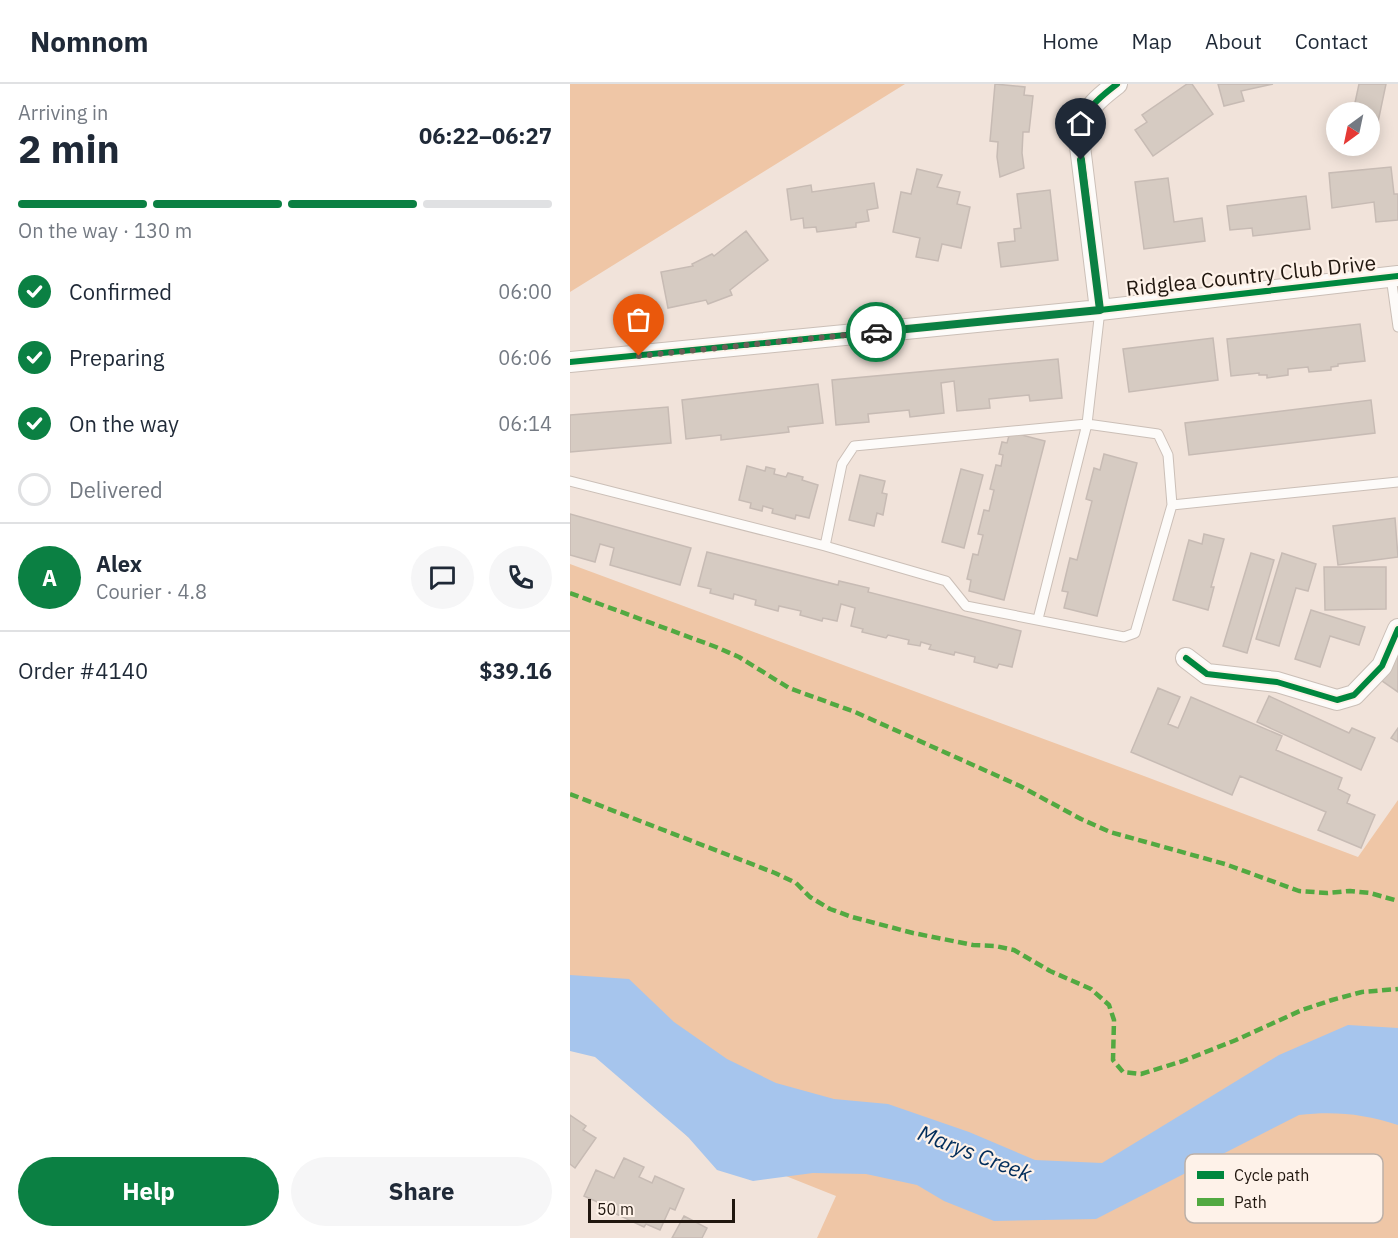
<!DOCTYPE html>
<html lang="en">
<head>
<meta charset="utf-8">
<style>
	:root { --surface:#fff; --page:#f6f6f7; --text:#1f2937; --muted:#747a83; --line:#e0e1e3; --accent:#0b8043 }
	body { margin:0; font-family:"IBM Plex Sans",sans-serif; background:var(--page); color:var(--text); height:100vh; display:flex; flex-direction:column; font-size:22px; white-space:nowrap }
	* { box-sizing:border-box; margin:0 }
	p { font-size:20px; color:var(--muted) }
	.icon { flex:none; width:33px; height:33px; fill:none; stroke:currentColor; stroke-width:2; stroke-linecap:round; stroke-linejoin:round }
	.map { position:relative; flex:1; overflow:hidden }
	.sheet { display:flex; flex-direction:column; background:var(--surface); width:570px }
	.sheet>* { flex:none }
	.needle { width:39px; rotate:213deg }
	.fabs { position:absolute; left:756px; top:18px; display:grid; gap:12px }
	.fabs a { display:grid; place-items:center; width:54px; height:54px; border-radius:50%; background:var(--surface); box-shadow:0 3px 15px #0003; font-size:30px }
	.scale { position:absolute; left:18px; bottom:15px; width:147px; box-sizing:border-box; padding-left:6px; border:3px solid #21170f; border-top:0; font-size:16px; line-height:21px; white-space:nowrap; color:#21170f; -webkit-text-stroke:4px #fef2e9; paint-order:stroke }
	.pin { position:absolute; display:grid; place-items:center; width:51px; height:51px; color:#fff; margin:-62px -26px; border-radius:50% 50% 50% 0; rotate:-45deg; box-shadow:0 0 6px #0007 }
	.pin .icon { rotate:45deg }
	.courier { position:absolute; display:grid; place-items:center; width:60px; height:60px; margin:-30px; border:4px solid #0b8043; border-radius:50%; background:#fff; color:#222; box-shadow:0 2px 8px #0007 }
	.summary em { font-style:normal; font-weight:700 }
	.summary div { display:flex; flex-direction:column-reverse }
	.summary { display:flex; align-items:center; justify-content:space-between; height:102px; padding:0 18px }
	h1 { font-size:39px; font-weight:700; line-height:45px }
	.bar { display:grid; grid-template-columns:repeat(4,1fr); gap:9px 6px; align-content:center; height:72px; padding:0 18px }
	.bar i { height:8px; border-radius:4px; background:var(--line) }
	.bar .on { background:var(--accent) }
	.bar p { grid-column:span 4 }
	.line { display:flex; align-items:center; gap:15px; padding:0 18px; border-top:2px solid var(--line) }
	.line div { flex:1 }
	.round { display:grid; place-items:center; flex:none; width:63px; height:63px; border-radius:32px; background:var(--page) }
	ol { padding:0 18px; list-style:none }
	li { display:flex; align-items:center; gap:18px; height:66px }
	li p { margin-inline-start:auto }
	li .icon { padding:6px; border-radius:50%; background:var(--accent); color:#fff; stroke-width:4 }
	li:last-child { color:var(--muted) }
	li i { width:33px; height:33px; border:3px solid var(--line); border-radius:50% }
	.button { display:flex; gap:12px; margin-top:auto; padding:12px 18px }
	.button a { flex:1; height:69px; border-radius:36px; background:var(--accent); color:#fff; font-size:24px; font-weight:700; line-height:69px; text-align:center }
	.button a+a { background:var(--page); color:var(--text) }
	header { display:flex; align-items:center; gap:36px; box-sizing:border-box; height:84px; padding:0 30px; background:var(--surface); border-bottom:2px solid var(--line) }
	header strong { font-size:28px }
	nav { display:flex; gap:33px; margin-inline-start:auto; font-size:21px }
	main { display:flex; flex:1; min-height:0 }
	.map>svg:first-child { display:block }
	.green { fill:#efc6a6 }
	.water { fill:#a6c5ed }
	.building { fill:#d6cbc2; stroke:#c7bbb4; stroke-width:1.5 }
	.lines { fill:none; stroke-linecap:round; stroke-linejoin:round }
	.service-casing { stroke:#cbbfb7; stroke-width:11 }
	.minor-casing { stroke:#cbbfb7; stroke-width:22 }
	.service { stroke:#fdfbf9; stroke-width:9 }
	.minor { stroke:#fdfbf9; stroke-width:20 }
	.quiet { stroke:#52a941; stroke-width:4.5; stroke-dasharray:9 4.5; stroke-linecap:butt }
	.cycleway-casing { stroke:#fef2e9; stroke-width:10 }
	.cycleway { stroke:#00873e; stroke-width:6 }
	.done { stroke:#6a5e56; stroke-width:6; stroke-dasharray:0 10.8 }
	.route { stroke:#0b8043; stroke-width:8 }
	.labels { text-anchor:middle; stroke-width:4.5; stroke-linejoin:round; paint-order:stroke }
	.street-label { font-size:21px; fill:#21170f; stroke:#fef2e9 }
	.water-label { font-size:22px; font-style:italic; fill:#002c5a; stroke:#fef2e9 }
	.key { fill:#fef2e9; stroke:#bcb0a8; stroke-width:1.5 }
	.key-label { font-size:16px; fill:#21170f }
</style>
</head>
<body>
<header>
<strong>Nomnom</strong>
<nav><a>Home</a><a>Map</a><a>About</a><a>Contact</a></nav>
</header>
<main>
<section class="sheet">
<div class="summary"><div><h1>2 min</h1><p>Arriving in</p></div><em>06:22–06:27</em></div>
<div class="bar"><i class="on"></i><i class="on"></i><i class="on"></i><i></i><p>On the way · 130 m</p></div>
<ol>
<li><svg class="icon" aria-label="check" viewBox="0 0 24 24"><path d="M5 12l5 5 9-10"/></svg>Confirmed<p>06:00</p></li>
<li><svg class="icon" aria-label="check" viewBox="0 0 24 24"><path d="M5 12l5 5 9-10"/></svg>Preparing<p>06:06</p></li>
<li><svg class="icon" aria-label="check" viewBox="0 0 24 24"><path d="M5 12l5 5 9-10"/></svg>On the way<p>06:14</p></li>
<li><i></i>Delivered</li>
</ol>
<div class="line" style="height:108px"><b class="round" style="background:var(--accent);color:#fff">A</b><div><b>Alex</b><p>Courier · 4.8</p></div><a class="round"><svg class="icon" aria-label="chat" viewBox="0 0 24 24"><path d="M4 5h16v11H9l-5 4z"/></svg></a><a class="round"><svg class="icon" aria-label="phone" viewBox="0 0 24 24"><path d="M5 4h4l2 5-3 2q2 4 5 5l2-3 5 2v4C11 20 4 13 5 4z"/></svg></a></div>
<div class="line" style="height:78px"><div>Order #4140</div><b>$39.16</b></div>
<div class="button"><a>Help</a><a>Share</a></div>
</section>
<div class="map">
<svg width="828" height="1154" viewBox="0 0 828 1154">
	<rect width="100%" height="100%" fill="#f1e3da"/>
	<!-- green -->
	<path class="green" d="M0 0H335L0 208Z
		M0 480 574 692 788 773 828 716V1154H247L266 1112 118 1053 0 933Z"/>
	<!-- water -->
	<path class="water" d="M0 891 59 895 104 938 157 975 206 999 264 1015 318 1020 399 1048 465 1076 532 1079 709 971 778 941 828 944V1041C794 1030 765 1027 729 1031L526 1135 424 1137 374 1117 347 1101 296 1090 243 1089 183 1097 147 1086 118 1053 25 973 0 967Z"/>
	<!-- building -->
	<path class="building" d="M425 0 455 3 454 11 463 12 459 48H453L452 69 454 84 430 93 427 73 428 58 420 57Z
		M617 0H622L643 30 583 72 565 46 577 38 572 31Z
		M648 0H703L671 7 674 17 654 22Z
		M789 0H816L808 38 800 36V28H783Z
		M821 83 824 110H828V136L806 138 804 118 762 124 759 89Z
		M347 85 372 91 367 103 390 108 387 120 400 123 391 164 372 160 368 177 346 173 350 154 323 148 331 108 341 110Z
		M598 94 604 138 632 134 635 157 574 165 565 98Z
		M304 99 308 124 297 126 299 137 286 139V143L247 148 246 143 234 144 233 134 221 136 217 105 241 101 242 108Z
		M480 106 488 176 431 183 428 159 445 157 444 145 451 144 447 110Z
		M736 112 740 145 683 152 682 144 660 146 657 122Z
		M176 147 198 176 160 206 162 211 138 220 136 216 98 224 91 188 123 182 122 180 142 170 144 172Z
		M790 240 795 277 768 280V282L761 283V286L739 288 738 283 718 285V291L697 294V291H689V289L661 292 657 255Z
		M643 254 648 296 559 308 553 265Z
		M488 275 492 314 460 317 459 311 419 315 420 324 387 327 384 297 371 299 374 329 340 333 339 326 298 330 299 338 266 341 262 296Z
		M248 300 253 339 218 343 219 348 151 356V351L116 355 112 316Z
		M801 316 805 349 619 371 615 339Z
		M98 323 101 359 0 368V331Z
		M440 348 475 357 434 516 399 507 401 496 397 495 403 470 408 471 413 451 408 450 414 426 419 427 424 406 420 405 426 381 431 382 433 371 429 370 432 358 437 359Z
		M534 370 567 379 527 532 494 524 498 508 492 507 500 474 507 476 522 417 516 415 524 384 530 386Z
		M177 382 195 387 196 383 205 385 204 390 216 393 218 389 233 393 232 396 248 401 239 434 226 431 225 435 202 429 203 425 193 422 192 427 180 424 181 419 169 416Z
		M391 385 413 391 394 464 372 458Z
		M290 391 315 397 312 409 317 410 313 431 307 429 304 442 279 436Z
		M0 430 121 464 110 501 40 481 44 464 30 460 25 478 0 471Z
		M825 434 828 473 768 481 763 442Z
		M634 450 654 455 641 503H644L638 526 603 516 619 456 632 460Z
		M137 468 268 501 269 497 299 504 298 508 451 547 442 583 429 580 427 584 404 578 405 573 385 568 384 571 359 565 361 561 351 558 350 562 338 560 339 556 318 551 316 554 292 548 293 545 281 542 285 524 271 520 267 537 253 534 252 537 230 531 231 527 209 522 208 527 185 521 186 516 164 510 163 515 140 509 141 505 128 502Z
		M681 469 704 476 677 569 653 562Z
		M712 469 746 480 738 507 726 504 709 562 686 555Z
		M754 483H816V525L755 526Z
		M741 526 795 543 789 561 760 552 750 583 725 575Z
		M828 557V608L805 592Z
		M588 604 610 613 598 640 608 644 621 613 712 652 706 666 772 694 768 705 780 711 777 719 805 731 791 764 748 746 756 728 670 692 662 711 561 668Z
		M699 612 779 649 782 644 805 654 791 686 687 638Z
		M828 644V658L821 654Z
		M0 1031 16 1042 13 1046 26 1054 5 1084 0 1080Z
		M54 1074 74 1083 69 1093 82 1099 85 1092 114 1105 105 1126 100 1124 90 1146 76 1140 74 1143 38 1126 39 1123 14 1112 26 1086 44 1094Z
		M114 1132 137 1144 132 1154H102Z"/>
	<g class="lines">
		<!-- service casing -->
		<g class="service-casing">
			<path id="service" d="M821 193 828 243
				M530 226 517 340 588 350 598 371 602 421 828 398
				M0 397 255 462
				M468 535 517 340 284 362 272 380 255 462 376 497 396 522 554 553 565 549 602 421"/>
		</g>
		<!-- minor casing -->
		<g class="minor-casing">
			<path id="minor" d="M530 226 509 54C517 24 522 19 547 0
				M0 278 530 226 828 192
				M616 574 637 590 707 598 767 616 784 611 812 582 828 545"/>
		</g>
		<!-- service -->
		<use href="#service" class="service"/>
		<!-- minor -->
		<use href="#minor" class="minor"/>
		<!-- quiet -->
		<path class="quiet" d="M0 509 146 563 169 573 219 604 285 628 450 702 511 735 540 748 655 780 729 807 757 809 780 807 800 809 828 817
			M0 710 205 789 226 799 240 813 260 825 282 833 343 849 403 861 425 862 444 866 480 887 521 905 539 921 544 936 543 976 553 988 571 990 613 977 666 956 732 926 762 916 792 908 828 905"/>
		<!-- cycleway casing -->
		<g class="cycleway-casing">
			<path id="cycleway" d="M530 226 509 54C517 24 522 19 547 0
				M0 278 530 226 828 192
				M616 574 637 590 707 598 767 616 784 611 812 582 828 545"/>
		</g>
		<!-- cycleway -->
		<use href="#cycleway" class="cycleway"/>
	</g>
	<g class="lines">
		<!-- done -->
		<path class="done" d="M69 272 306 248"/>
		<!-- route -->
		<path class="route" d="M306 248 530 226 511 76"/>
	</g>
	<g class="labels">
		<!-- street labels -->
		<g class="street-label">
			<text transform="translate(681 192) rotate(-6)" y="7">Ridglea Country Club Drive</text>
		</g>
		<!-- water labels -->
		<g class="water-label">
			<text transform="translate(405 1069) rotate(21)" y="8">Marys Creek</text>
		</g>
	</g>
	<!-- legend -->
	<rect x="615" y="1070" width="198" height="69" rx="9" class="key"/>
	<rect x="627" y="1087" width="27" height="8" fill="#00873e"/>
	<rect x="627" y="1114" width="27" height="8" fill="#52a941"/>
	<g class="key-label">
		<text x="664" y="1097">Cycle path</text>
		<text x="664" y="1124">Path</text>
	</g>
</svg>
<div class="fabs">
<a><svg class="needle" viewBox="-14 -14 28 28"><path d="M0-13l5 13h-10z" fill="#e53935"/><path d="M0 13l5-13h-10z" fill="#747a83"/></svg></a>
</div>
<div class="scale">50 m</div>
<div class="pin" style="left:69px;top:272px;background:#ea580c"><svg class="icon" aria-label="bag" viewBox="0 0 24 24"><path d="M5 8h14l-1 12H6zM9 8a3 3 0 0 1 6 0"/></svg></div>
<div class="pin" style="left:511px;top:76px;background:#1f2937"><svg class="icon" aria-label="home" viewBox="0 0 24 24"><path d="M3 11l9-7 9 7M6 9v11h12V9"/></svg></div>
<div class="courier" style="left:306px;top:248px"><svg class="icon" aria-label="car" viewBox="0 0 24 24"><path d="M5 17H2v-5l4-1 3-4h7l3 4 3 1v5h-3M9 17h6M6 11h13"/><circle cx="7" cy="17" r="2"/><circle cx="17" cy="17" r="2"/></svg></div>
</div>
</main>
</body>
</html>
